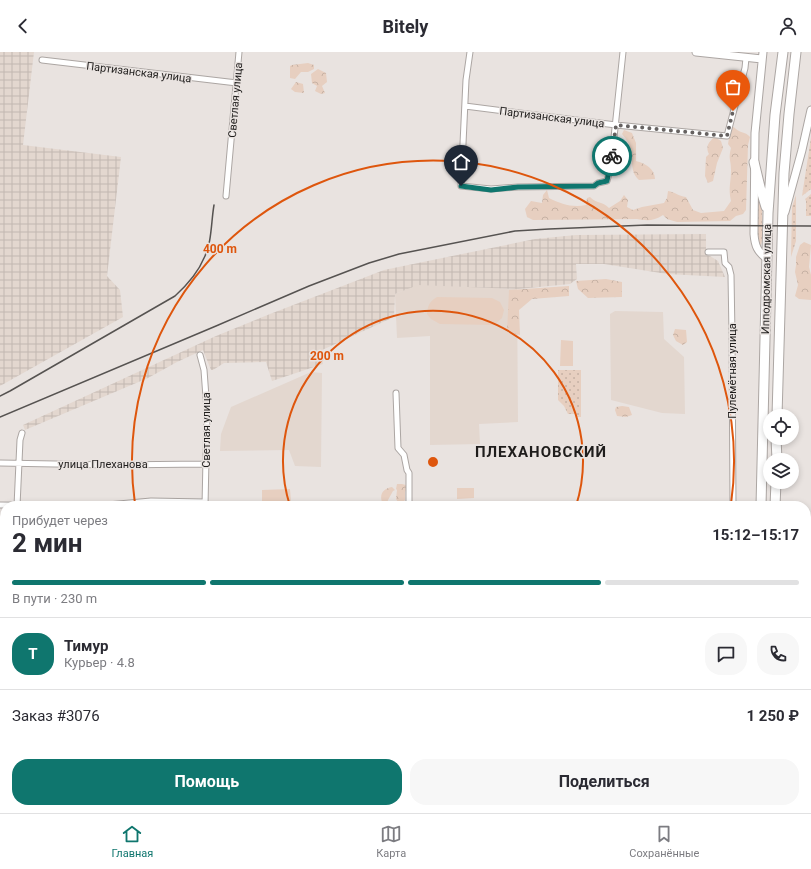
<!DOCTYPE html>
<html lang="ru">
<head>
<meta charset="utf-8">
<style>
	:root { --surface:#fff; --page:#f7f7f7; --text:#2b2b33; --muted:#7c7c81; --line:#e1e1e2; --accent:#0f766e }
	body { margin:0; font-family:Roboto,sans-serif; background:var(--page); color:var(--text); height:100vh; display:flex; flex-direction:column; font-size:15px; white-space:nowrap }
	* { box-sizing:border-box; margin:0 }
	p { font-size:13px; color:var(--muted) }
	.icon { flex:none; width:22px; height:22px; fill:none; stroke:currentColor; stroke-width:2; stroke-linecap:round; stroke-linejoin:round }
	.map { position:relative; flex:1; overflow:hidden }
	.details { position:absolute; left:0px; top:449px; width:811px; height:312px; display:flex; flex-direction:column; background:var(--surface); border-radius:16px 16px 0 0; box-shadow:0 2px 6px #0003 }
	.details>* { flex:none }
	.controls { position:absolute; left:763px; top:357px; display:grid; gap:8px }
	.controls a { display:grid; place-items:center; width:36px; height:36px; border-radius:50%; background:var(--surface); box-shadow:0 2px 6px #0003; font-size:20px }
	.pin { position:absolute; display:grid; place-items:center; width:34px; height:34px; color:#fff; margin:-41px -17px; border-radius:50% 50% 50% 0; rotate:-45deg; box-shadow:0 0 4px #0007 }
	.pin .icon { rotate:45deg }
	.courier { position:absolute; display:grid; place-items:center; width:40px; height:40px; margin:-20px; border:3px solid #0f766e; border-radius:50%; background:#fff; color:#222; box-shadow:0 1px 5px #0007 }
	.overview em { font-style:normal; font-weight:700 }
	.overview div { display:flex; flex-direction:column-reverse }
	.overview { display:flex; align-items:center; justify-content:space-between; height:68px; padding:0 12px }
	h1 { font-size:26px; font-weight:700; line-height:30px }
	.bar { display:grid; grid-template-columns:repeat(4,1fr); gap:6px 4px; align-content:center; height:48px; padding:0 12px }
	.bar i { height:5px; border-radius:3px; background:var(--line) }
	.bar .on { background:var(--accent) }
	.bar p { grid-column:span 4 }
	.line { display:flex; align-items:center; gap:10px; padding:0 12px; border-top:1px solid var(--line) }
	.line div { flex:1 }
	.round { display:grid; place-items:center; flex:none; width:42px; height:42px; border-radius:16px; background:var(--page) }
	.primary-button { display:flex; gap:8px; margin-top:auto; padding:8px 12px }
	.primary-button a { flex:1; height:46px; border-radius:16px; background:var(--accent); color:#fff; font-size:16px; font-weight:700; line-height:46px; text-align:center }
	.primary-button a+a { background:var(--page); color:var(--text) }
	header { display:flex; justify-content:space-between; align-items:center; height:52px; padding:0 12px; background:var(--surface); font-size:18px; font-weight:700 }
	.tabs { display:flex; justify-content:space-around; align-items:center; height:56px; border-top:1px solid var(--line); background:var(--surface); font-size:11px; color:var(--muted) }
	.tabs a { display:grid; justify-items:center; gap:2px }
	.tabs .on { color:var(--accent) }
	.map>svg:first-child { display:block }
	.built { fill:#e3d7cf }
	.industrial { fill:url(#industrial-grid) }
	.grass { fill:url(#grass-dots) }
	.forest { fill:url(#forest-crowns) }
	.garden { fill:#e7cfc0 }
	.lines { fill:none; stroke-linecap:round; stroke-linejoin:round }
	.street-casing { stroke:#aca6a3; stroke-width:7 }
	.secondary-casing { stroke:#aca6a3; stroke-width:9 }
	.highway-casing { stroke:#aca6a3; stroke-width:11 }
	.street { stroke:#fff; stroke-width:5 }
	.secondary { stroke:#fff; stroke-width:7 }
	.highway { stroke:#fff; stroke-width:9 }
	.rail { stroke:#565351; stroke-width:1.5 }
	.done { stroke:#666261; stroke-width:4; stroke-dasharray:0 7.2 }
	.route { stroke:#0f766e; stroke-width:5 }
	.ring { fill:none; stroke:#de560d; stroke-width:2 }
	.labels { text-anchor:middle; stroke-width:3; stroke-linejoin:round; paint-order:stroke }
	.street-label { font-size:11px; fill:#1f1d1c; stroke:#e9e3e0 }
	.district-label { font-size:15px; font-weight:bold; letter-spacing:1px; fill:#1f1d1c; stroke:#e9e3e0 }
	.centre { fill:#de560d; stroke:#e9e3e0; stroke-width:2 }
	.ring-label { font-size:12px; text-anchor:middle; font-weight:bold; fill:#de560d; stroke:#e9e3e0; stroke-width:3; stroke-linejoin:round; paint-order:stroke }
</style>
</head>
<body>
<header><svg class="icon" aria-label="back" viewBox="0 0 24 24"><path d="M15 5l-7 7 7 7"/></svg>Bitely<svg class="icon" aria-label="person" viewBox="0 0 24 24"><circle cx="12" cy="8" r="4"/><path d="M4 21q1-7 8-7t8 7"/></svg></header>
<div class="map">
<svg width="811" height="761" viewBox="0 0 811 761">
	<defs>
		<pattern id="industrial-grid" width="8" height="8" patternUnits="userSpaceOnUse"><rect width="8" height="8" fill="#e3d7cf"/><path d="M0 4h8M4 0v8" fill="none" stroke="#c2b8b1"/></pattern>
		<pattern id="grass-dots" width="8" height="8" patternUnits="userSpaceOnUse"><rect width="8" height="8" fill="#e7cfc0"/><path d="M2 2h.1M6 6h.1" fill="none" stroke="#c6b1a4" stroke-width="1.8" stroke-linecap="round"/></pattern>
		<pattern id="forest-crowns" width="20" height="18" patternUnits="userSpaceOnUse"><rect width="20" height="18" fill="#e7cfc0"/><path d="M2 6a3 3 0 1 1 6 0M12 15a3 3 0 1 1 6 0" fill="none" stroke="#c6b1a4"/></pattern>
	</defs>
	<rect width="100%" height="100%" fill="#e9e3e0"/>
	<!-- built -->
	<path class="built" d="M418 232 517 237 518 370 479 372 480 392 430 393V284L397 286 395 242Z
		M615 259 663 260 664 287 684 305 685 362 662 361 611 348 610 262Z
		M311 320 322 321 321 415 295 414 289 398 220 399 221 382 231 355Z"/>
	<!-- industrial -->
	<path class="industrial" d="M0 0H34L23 93 121 105 107 224 120 238 123 265 0 334Z
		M706 182V203L710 204 718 209 725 225 667 222 604 212H576L577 227 570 232 518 237 418 233 395 242 394 265 320 299 323 312 272 329 266 310 224 311 213 318H211L203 298 177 310 148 326 25 378 23 373 216 284 270 262 384 218 535 187 576 183Z"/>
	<!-- grass -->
	<path class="grass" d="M811 85V137L802 144 810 92Z
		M811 142V164H806V149L805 147Z
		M796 143V189L791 205 792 155Z
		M758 145 762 158V189L760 196 758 188Z
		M558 318H581V365H577L576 362H568L564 354 558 348Z"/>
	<!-- forest -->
	<path class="forest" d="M308 11 314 13V17L308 20H301L295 27 290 26V14L292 13Z
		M318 17 326 21 327 30 322 34 325 41 321 42 315 39 317 34 312 31 311 22Z
		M296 30 303 32 304 41 295 40 291 37Z
		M731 74C735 75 735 77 739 79 743 81 747 81 750 85L748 93 746 158 743 162 736 164 730 169 677 170 667 167 663 163C654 169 647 169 637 167L533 168 527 165 525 157 531 149 542 151 543 143 547 138 549 146C561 152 573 156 586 153L587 146 590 145C597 152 602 149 609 156L620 149 624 143 628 148 627 155 633 158 642 155 664 151 667 146 668 139C675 140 678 144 686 145L693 158 701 161 724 159 731 149C728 136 731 131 731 118 731 107 728 108 731 96L728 92Z
		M624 78 632 81 636 91V109C645 111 655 117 655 127L639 128C629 119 634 108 630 95 629 90 625 86 622 82Z
		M715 85 721 89 723 96 717 111 713 129 708 131 705 124 706 105 709 102C705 95 709 89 715 85Z
		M804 190 811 193 809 215 811 223V248L799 247 795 244 798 233 795 220 796 213V205L800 193Z
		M606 227 622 230V245L588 246 578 237 576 229Z
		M569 234V244L532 247 519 258 520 283 507 280 509 238Z
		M675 277 686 278 687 290 683 293 676 289 673 283Z
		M622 354 629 355 632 363 626 365 617 364 615 358 616 355Z
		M397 432H402L406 433 407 435 405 440V448L400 454H397L398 450 396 447 397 438 396 437Z
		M392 435 395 438 393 439 388 448 387 454H380L382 450C379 442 384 436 392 435Z"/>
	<!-- garden -->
	<path class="garden" d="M437 245 492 246 500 250 504 258 502 266 494 273 440 272 431 267 427 262C428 253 429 250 437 245Z
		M561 288 573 289V314H560Z
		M457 436H474V446L457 447Z
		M290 437 291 450 262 451V438Z"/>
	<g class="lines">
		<!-- street casing -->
		<g class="street-casing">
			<path id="street" d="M470 0 466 28 461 134 491 137 518 135 594 134 598 131 607 129 611 114 623 0
				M42 8 237 31
				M465 54 616 73 727 84 745 16 746 6
				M226 144 239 0
				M708 200H724L725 211 729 215 731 223 732 283 733 454
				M200 303 204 318 207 359 205 454
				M396 341 398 396 404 403 407 418 409 421V454
				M0 411 110 413 206 412
				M0 453 97 454 151 449 205 450
				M17 454 20 388 22 381
				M0 540H5
				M0 585H5
				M0 631H5
				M806 673H811
				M0 675H5
				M0 721H5
				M209 756V761
				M17 761V756
				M401 761 402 756
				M565 761V756"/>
		</g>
		<!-- secondary casing -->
		<g class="secondary-casing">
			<path id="secondary" d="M696 0 762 7
				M763 0 755 81 754 182C755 194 757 199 767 207
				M785 160 802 98 811 58
				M0 497 5 498
				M806 499H811"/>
		</g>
		<!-- highway casing -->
		<g class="highway-casing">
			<path id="highway" d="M754 110 760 135 766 155
				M777 364 784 121 789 62 796 0
				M776 386 777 408
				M761 454 768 161 775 63 783 0
				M775 454 776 430
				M751 761V756
				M763 761V756"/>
		</g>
		<!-- street -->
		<use href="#street" class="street"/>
		<!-- secondary -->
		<use href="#secondary" class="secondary"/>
		<!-- highway -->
		<use href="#highway" class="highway"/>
		<!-- rail -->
		<path class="rail" d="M0 344 10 339 175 244C187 233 198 221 204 206 212 191 211 170 214 153
			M0 365 216 274 309 234 369 211 399 202 515 179 549 177 647 173 811 174"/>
	</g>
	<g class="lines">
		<!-- done -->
		<path class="done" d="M612 104 616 73 727 84 733 59"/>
		<!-- route -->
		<path class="route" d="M461 134 491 138 518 135 594 134 598 131 607 129 612 104"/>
	</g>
	<!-- distance rings -->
	<g class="ring">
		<path d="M290 454A150 150 0 1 1 576 454"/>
		<path d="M135 452A301 301 0 1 1 731 452"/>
	</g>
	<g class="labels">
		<!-- street labels -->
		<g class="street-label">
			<text transform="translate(139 20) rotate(7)" y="4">Партизанская улица</text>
			<text transform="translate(235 48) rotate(-85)" y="4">Светлая улица</text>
			<text transform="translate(552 65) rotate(7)" y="4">Партизанская улица</text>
			<text transform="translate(766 227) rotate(-89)" y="4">Ипподромская улица</text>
			<text transform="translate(732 319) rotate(-90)" y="4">Пулемётная улица</text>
			<text transform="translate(206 378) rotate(-90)" y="4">Светлая улица</text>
			<text x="103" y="416">улица Плеханова</text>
		</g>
		<!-- district labels -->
		<g class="district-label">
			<text x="541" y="405">ПЛЕХАНОВСКИЙ</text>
		</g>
	</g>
	<circle cx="433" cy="410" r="6" class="centre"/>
	<g class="ring-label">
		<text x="220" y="201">400 m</text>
		<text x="327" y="308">200 m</text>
	</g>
</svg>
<div class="controls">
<a><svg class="icon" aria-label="locate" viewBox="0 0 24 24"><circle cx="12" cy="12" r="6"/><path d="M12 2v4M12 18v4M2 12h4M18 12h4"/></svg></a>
<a><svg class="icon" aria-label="layers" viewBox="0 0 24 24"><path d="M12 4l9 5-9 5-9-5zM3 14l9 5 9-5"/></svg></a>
</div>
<div class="pin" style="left:733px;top:59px;background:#ea580c"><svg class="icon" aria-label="bag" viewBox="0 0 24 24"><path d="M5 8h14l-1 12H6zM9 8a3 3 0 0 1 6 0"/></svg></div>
<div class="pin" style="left:461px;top:134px;background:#1f2937"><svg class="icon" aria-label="home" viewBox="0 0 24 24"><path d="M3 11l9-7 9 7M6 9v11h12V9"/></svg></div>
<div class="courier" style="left:612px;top:104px"><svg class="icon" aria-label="bike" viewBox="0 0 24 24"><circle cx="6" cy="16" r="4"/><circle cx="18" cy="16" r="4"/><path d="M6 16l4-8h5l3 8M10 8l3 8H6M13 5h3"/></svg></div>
<section class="details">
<div class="overview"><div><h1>2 мин</h1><p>Прибудет через</p></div><em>15:12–15:17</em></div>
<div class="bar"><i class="on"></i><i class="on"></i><i class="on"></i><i></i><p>В пути · 230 m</p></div>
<div class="line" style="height:72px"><b class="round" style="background:var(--accent);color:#fff">Т</b><div><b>Тимур</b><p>Курьер · 4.8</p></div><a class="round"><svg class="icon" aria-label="chat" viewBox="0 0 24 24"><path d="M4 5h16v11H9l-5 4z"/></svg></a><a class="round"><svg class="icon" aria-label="phone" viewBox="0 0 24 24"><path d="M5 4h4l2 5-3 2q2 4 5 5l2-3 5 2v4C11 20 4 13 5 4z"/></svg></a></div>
<div class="line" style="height:52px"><div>Заказ #3076</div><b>1 250 ₽</b></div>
<div class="primary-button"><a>Помощь</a><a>Поделиться</a></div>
</section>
</div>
<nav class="tabs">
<a class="on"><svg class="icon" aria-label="home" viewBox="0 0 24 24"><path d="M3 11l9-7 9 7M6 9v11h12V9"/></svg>Главная</a>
<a><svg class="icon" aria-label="map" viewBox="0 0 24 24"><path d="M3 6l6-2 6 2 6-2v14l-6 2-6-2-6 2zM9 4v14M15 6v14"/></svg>Карта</a>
<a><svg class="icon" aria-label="saved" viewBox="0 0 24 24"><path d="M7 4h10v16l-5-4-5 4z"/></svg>Сохранённые</a>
</nav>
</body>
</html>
